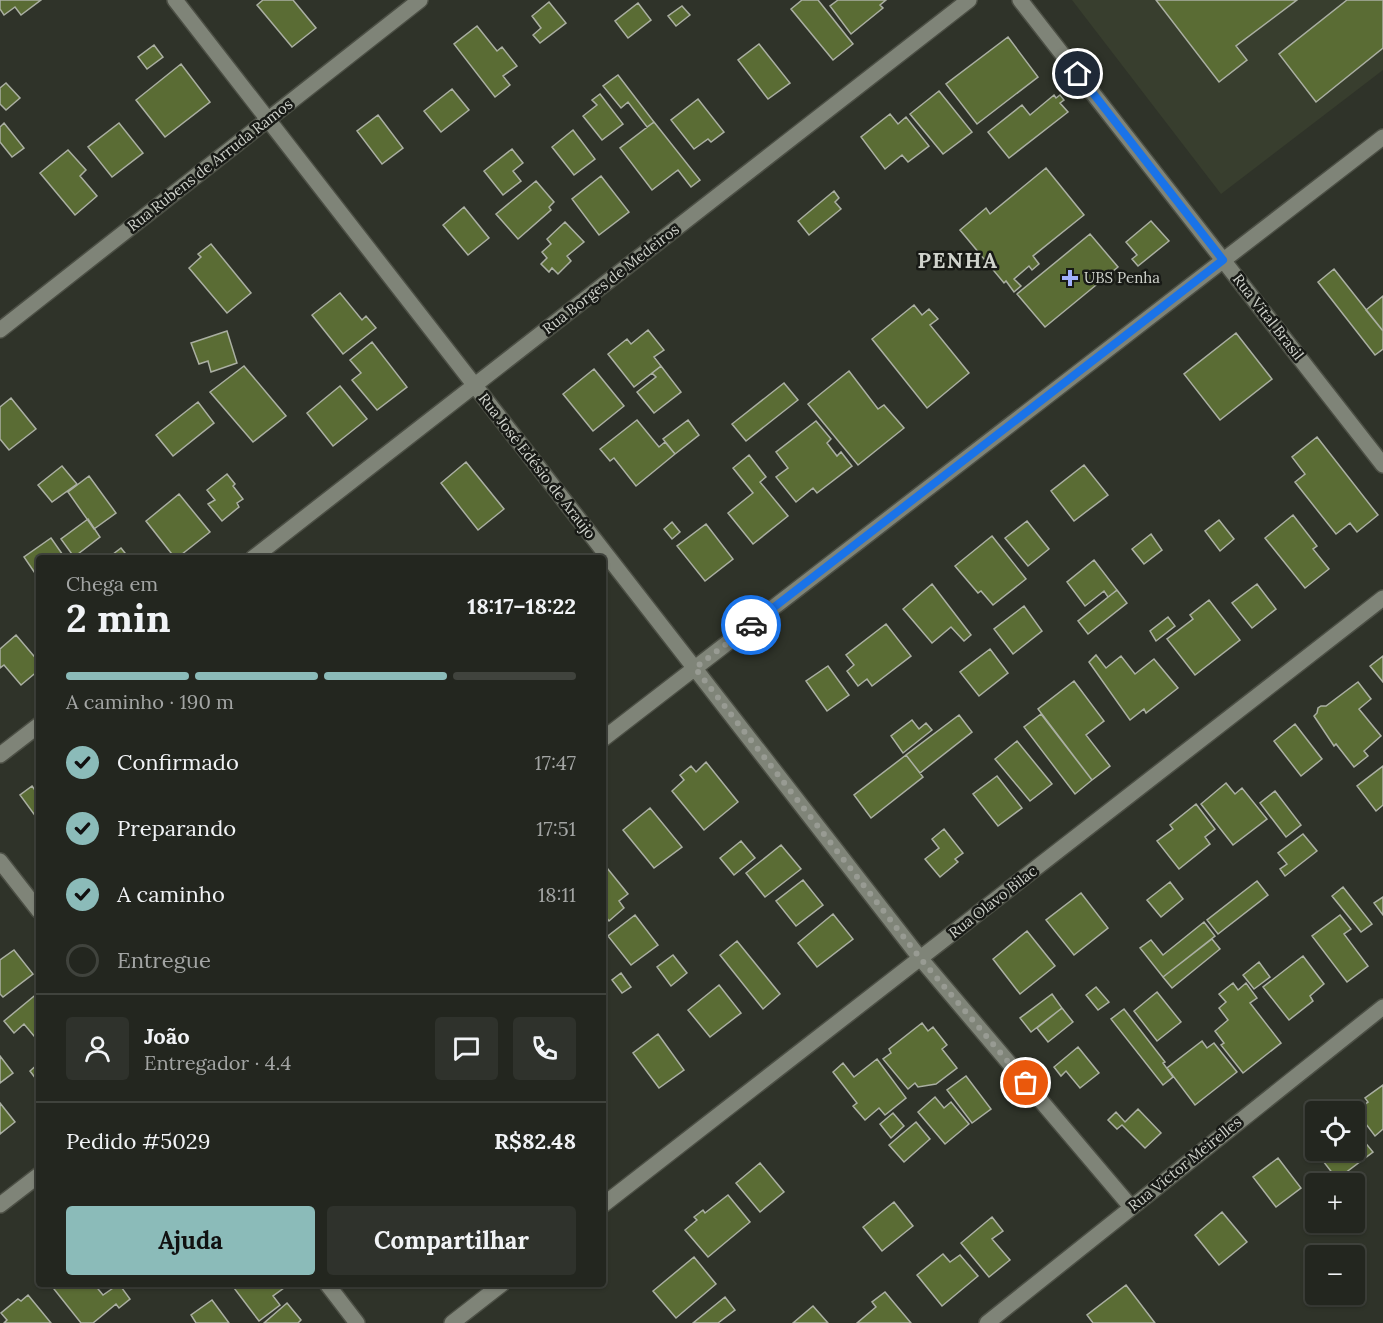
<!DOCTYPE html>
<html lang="pt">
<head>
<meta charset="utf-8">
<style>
	:root { --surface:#23261f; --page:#2f322c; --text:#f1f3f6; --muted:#a3a5a4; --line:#40433d; --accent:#8bbbb9 }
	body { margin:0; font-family:Lora,serif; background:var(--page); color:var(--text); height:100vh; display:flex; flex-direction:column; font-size:22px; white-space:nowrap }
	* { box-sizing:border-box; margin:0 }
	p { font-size:20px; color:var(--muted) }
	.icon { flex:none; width:33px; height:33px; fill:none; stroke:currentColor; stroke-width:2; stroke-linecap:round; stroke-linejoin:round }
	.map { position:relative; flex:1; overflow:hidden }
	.drawer { position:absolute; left:36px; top:555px; width:570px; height:732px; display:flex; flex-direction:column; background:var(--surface); border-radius:6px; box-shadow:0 2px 4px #0004,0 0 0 2px var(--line) }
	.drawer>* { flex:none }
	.controls { position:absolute; left:1305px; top:1101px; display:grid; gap:12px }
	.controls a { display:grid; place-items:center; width:60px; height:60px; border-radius:6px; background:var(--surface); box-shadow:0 2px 4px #0004,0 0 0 2px var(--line); font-size:30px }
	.pin { position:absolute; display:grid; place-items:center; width:51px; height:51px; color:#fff; margin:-26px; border:3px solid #fff; border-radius:50%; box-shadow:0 2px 6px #0007 }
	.courier { position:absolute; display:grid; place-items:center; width:60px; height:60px; margin:-30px; border:4px solid #1a73e8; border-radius:50%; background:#fff; color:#222; box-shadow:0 2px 8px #0007 }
	.headline em { font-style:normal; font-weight:700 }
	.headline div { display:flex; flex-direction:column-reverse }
	.headline { display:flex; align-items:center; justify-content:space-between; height:102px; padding:0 30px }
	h1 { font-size:39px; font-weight:700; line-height:45px }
	.bar { display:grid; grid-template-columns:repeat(4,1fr); gap:9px 6px; align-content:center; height:72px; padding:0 30px }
	.bar i { height:8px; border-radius:4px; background:var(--line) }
	.bar .selected { background:var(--accent) }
	.bar p { grid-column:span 4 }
	.line { display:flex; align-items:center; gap:15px; padding:0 30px; border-top:2px solid var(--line) }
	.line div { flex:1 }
	.round { display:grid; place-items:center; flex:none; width:63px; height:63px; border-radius:6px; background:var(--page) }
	ol { padding:0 30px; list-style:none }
	li { display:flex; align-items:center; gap:18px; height:66px }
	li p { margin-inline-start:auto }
	li .icon { padding:6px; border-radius:50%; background:var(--accent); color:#111; stroke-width:4 }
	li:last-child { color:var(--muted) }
	li i { width:33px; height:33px; border:3px solid var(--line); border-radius:50% }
	.action { display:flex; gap:12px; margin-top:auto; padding:12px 30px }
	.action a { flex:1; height:69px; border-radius:6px; background:var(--accent); color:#111; font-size:24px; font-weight:700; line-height:69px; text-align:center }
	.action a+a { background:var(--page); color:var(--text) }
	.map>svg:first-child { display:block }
	.built { fill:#383e2e }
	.building { fill:#5a6c34; stroke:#aaafa2; stroke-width:1.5 }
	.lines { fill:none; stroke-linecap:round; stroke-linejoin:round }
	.minor-casing { stroke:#4c4f45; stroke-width:18 }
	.minor { stroke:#7f8478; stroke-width:15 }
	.done { stroke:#989b93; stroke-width:6; stroke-dasharray:0 10.8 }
	.route { stroke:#1a73e8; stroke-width:8 }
	.poi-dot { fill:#a2b2fd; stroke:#181a16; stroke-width:2 }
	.labels { text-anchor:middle; stroke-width:5; stroke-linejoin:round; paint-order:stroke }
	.street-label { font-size:15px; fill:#d0d3cc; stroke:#181a16 }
	.poi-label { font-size:15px; fill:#d0d3cc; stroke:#181a16; text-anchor:start }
	.district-label { font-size:21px; font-weight:bold; letter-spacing:1.5px; fill:#d0d3cc; stroke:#181a16 }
</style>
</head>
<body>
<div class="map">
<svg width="1383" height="1323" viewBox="0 0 1383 1323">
	<rect width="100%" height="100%" fill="#2f3329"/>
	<!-- built -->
	<path class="built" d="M1072 0H1383V70L1221 194Z"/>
	<!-- building -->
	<path class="building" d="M0 0H41L21 15 15 7 4 15 0 9Z
		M263 0H293L316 28 292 47 257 5Z
		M802 0H818L853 44 833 60 791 9Z
		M838 0H886L880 5 883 8 851 34 830 6Z
		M1156 0H1297L1236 46 1247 60 1219 82Z
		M1347 0H1383V48L1316 102 1279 54Z
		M549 2 566 23 540 43 533 35 541 28 532 16Z
		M638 3 651 20 628 38 615 21Z
		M682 6 690 15 676 26 668 16Z
		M477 26 497 51 502 47 517 66 503 76 510 85 495 97 454 44Z
		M1008 37 1038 77 977 124 946 84Z
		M759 44 790 83 768 99 738 60Z
		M154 45 163 57 147 69 138 57Z
		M181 64 210 102 165 137 136 100Z
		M618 75 654 122 647 127 628 102 621 108 603 86Z
		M6 83 20 98 6 110 0 104V88Z
		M452 89 469 110 441 132 424 111Z
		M939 91 972 132 943 154 910 114Z
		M600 94 623 124 602 140 583 116 597 105 592 100Z
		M1054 95 1056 98 1060 95 1064 100 1060 103 1068 112 1009 158 988 132 1022 105 1030 115Z
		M698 99 724 132 711 142 708 139 694 149 671 120Z
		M890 114 898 124 906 117 929 146 908 162 902 155 885 169 861 137Z
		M378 115 403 148 382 164 357 131Z
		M654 122 700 180 691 187 678 170 652 190 620 148Z
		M4 123 24 148 12 157 0 142V127Z
		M119 123 143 153 112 177 88 147Z
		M573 130 595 159 574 175 552 147Z
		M512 149 523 163 513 171 521 181 503 195 484 171Z
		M68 150 86 170 80 176 97 196 75 215 40 173Z
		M1046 168 1084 215 1033 256 1039 264 1032 270 1029 266 1014 279 1021 286 1014 292 1006 281 1004 283 960 230 986 208 990 214Z
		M601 176 629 212 599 235 572 199Z
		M536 181 554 202 549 207 551 210 518 239 496 214Z
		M834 191 839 198 835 202 841 209 809 235 798 221Z
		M464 207 489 238 468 255 443 225Z
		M1151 221 1169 241 1138 266 1132 259 1137 255 1126 242Z
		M565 222 584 242 567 256 571 261 558 274 552 268 549 272 541 264 547 258 542 252 551 244 547 239Z
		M1090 234 1118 267 1045 327 1017 294Z
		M211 244 251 293 227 313 189 268 201 257 198 254Z
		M1334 269 1383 331V349L1375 355 1318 282Z
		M340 293 362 320 366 316 376 328 343 354 312 315Z
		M1383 296V331L1366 310Z
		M914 305 922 315 929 309 938 319 930 325 969 373 927 408 872 339Z
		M648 330 664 350 654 357 661 366 634 387 608 354 627 339 631 344Z
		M227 331 237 363 211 372 208 361 199 364 191 343Z
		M1236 333 1272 379 1220 420 1184 374Z
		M372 342 407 387 377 410 352 380 361 373 350 360Z
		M244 366 286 416 253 442 210 392Z
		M661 366 681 392 654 413 637 392 656 377 652 373Z
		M594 369 624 406 593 431 563 394Z
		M849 371 878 409 884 405 904 428 858 465 808 404Z
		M784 383 798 400 746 441 732 424Z
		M340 386 367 419 333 446 307 413Z
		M11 398 36 429 9 450 0 439V407Z
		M198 402 214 423 173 456 156 435Z
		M637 420 659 447 665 442 675 454 636 486 614 458 610 461 600 449Z
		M688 420 699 435 675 454 663 439Z
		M816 421 831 439 827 443 837 456 841 452 852 466 817 493 813 488 796 502 776 477 788 468 776 452Z
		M1317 437 1378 515 1357 532 1350 523 1336 534 1295 482 1305 474 1292 457Z
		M749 455 766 477 760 482 788 516 753 544 728 513 753 493 733 468Z
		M466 462 504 509 478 530 441 483Z
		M1084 465 1108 495 1074 521 1051 491Z
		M62 466 77 484 52 502 38 485Z
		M227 474 235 484 233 486 243 499 237 503 239 507 222 521 208 504 215 500 207 490Z
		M89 476 116 513 94 529 68 492Z
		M179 494 210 532 177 558H175L146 521Z
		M1293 515 1317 546 1313 549 1329 569 1305 588 1265 538Z
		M88 519 100 537 74 557 61 539Z
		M1219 520 1234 539 1220 551 1205 531Z
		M1027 521 1049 549 1028 566 1005 538Z
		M672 522 680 532 672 539 664 529Z
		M706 524 733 559 705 581 677 546Z
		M1151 534 1162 550 1144 564 1132 549Z
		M992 536 1026 579 993 605 981 591 978 593 955 566Z
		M51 538 65 558H39V579L24 557Z
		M121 548 129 558H108Z
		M1094 560 1117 590 1108 597 1104 591 1085 606 1067 582Z
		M932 584 971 635 964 641 951 627 932 643 903 609Z
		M1257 584 1276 609 1252 628 1232 603Z
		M1117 590 1127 603 1088 634 1078 621Z
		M1209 600 1240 640 1195 675 1167 639 1193 619 1190 615Z
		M1024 606 1042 631 1013 654 994 629Z
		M1168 617 1175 626 1156 641 1150 631Z
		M886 624 911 656 872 686 867 679 858 686 847 671 854 665 846 655Z
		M16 635 39 662V670L21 685 4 665 0 668V649Z
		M990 649 1008 673 979 696 960 672Z
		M1096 655 1106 668 1121 656 1135 674 1154 659 1178 688 1146 713 1144 709 1130 720 1089 662Z
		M1383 656V682L1370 666Z
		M828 666 849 695 827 711 806 681Z
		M1074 681 1104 721 1086 735 1110 766 1092 780 1038 709Z
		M1358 682 1371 699 1359 709 1381 736 1364 751 1368 756 1354 767 1336 744 1334 746 1314 716 1317 713 1318 708 1321 706H1326Z
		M1041 714 1092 780 1075 794 1024 727Z
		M959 715 972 732 920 773 906 755Z
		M912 720 919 729 926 723 932 730 903 753 891 736Z
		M1295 724 1322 759 1301 776 1274 741Z
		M1017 741 1052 784 1030 801 995 759Z
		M906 755 923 777 871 818 854 795Z
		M706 762 738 802 704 830 672 791 684 780 680 775 691 766 696 772Z
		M1383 766V805L1376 811 1357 786Z
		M997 776 1022 808 998 826 973 794Z
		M1226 783 1235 794 1242 788 1267 819 1233 845 1201 804Z
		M32 786 37 793 39 792V821L20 795Z
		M1275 791 1301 825 1286 837 1260 803Z
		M1196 804 1215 829 1205 837 1210 844 1179 869 1157 841 1173 829 1170 825Z
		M650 808 682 847 654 868 623 830Z
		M944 829 963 853 955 859 958 862 940 877 925 859 939 848 932 839Z
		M1303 834 1317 851 1285 876 1280 869 1287 864 1278 853Z
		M741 841 755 858 734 875 720 858Z
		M781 845 801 869 765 897 746 873Z
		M603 863 628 894 619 901 624 908 609 921 603 913Z
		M803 880 823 905 796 926 776 901Z
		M1257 881 1268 895 1218 934 1207 920Z
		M1170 882 1183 899 1161 917 1147 900Z
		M1343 887 1372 924 1361 932 1332 896Z
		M1081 893 1108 928 1074 955 1046 920Z
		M1383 897V915L1374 903Z
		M833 914 853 939 817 967 798 943Z
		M635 915 658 945 631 965 608 936Z
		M1340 915 1351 929 1344 934 1368 966 1347 982 1312 936Z
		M1204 922 1215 936 1163 977 1140 948 1151 940 1163 955Z
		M1027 931 1055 966 1020 994 993 959Z
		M1212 939 1220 949 1172 988 1163 977Z
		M737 941 780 994 763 1009 720 955Z
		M14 950 33 974 3 997 0 994V960Z
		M673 955 687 973 671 986 657 967Z
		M1303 956 1324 984 1310 996 1313 1001 1289 1020 1263 987Z
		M1259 962 1270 977 1254 989 1243 975Z
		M621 973 631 987 622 993 612 980Z
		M1233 983 1238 990 1246 983 1257 998 1250 1003 1281 1043 1243 1073 1221 1045 1224 1043 1215 1031 1228 1020 1219 1008 1226 1002 1219 994Z
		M719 985 741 1013 710 1037 688 1010Z
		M1096 987 1109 1002 1098 1010 1086 995Z
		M39 992V1032L34 1036 24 1024 14 1033 4 1021Z
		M1157 992 1181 1022 1157 1041 1134 1011Z
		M1052 994 1062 1008 1031 1032 1020 1018Z
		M1062 1008 1073 1022 1048 1042 1037 1028Z
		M1124 1009 1165 1062 1163 1063 1173 1077 1163 1085 1111 1019Z
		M922 1023 928 1031 933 1027 947 1045 942 1049 957 1068 936 1084 918 1087 915 1083 908 1089 883 1059 891 1053 889 1049Z
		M658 1034 684 1070 659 1088 633 1053Z
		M1202 1041 1207 1048 1214 1043 1237 1072 1195 1105 1167 1068Z
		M1078 1047 1099 1073 1080 1088 1066 1071 1061 1076 1054 1067Z
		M0 1056 13 1073 0 1083Z
		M877 1059 906 1098 885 1115 879 1108 865 1120 853 1106 857 1103 833 1072 843 1063 854 1077Z
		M39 1063V1083L30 1071Z
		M966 1076 991 1109 972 1123 947 1090Z
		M1383 1085V1129L1375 1136 1356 1111 1368 1102 1365 1098Z
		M935 1097 944 1108 951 1102 969 1124 945 1144 918 1112Z
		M0 1103 15 1122 0 1134Z
		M1138 1109 1161 1133 1145 1148 1122 1125 1117 1129 1108 1120 1116 1112 1125 1122Z
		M893 1113 904 1126 891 1138 880 1124Z
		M916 1122 930 1139 904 1162 889 1145Z
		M1354 1129 1373 1152 1337 1179 1309 1143 1316 1138V1150H1354Z
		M1278 1158 1301 1188 1276 1207 1253 1177Z
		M760 1163 784 1192 760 1212 736 1183Z
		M728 1195 750 1222 708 1257 685 1230 697 1220 694 1217 703 1210 705 1213Z
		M894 1202 913 1226 882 1251 863 1227Z
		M1222 1212 1247 1242 1219 1265 1195 1235Z
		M992 1217 1003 1231 992 1239 1010 1260 989 1277 961 1243Z
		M943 1254 950 1262 960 1255 978 1276 942 1306 917 1275Z
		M694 1257 716 1284 676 1318 653 1291Z
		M50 1284H94L103 1295 119 1284 130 1299 119 1308 116 1304 93 1323H81Z
		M231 1284H288V1285L273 1296 280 1305 259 1321Z
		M1126 1285 1155 1323H1093L1087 1315Z
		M885 1292 911 1323H857L876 1307 872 1302Z
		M28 1295 51 1323H4L7 1320 1 1313 18 1299 21 1301Z
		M725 1297 735 1310 718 1323H693Z
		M212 1300 229 1323H196L191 1315Z
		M287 1303 301 1320 298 1323H264Z
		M813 1306 828 1323H793Z"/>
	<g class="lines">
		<!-- minor casing -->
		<g class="minor-casing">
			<path id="minor" d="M175 0 920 958 1131 1207
				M1020 0 1383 465
				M0 330 420 0
				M253 558 969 0
				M603 739 1383 137
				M0 755 39 725
				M0 861 39 911
				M0 1205 39 1175
				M603 1205 1383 598
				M327 1284 357 1323
				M452 1323 502 1284
				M987 1323 1383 1007"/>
		</g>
		<!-- minor -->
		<use href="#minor" class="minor"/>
	</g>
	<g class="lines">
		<!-- done -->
		<path class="done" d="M751 625 695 668 920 958 1026 1083"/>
		<!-- route -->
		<path class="route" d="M751 625 1223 260 1078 74"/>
	</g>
	<!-- markers -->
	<path class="poi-dot" d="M1067 269h6v6h6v6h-6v6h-6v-6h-6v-6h6z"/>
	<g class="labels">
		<!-- street labels -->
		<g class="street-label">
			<text transform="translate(210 165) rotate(-38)" y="5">Rua Rubens de Arruda Ramos</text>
			<text transform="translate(611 279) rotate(-38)" y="5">Rua Borges de Medeiros</text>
			<text transform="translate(1268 317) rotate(52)" y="5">Rua Vital Brasil</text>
			<text transform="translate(537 466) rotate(52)" y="5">Rua José Edésio de Araújo</text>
			<text transform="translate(993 902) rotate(-38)" y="5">Rua Olavo Bilac</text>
			<text transform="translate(1185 1164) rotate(-39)" y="5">Rua Victor Meirelles</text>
		</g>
		<!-- poi labels -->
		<g class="poi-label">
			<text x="1084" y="283">UBS Penha</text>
		</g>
		<!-- district labels -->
		<g class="district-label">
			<text x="958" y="268">PENHA</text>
		</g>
	</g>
</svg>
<div class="controls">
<a><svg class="icon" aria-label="locate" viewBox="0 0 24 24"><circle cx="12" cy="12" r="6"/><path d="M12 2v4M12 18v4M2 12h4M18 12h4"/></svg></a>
<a>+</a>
<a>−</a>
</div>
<div class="pin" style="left:1026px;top:1083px;background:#ea580c"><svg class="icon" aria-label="bag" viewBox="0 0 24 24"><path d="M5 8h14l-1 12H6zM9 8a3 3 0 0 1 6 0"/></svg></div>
<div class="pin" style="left:1078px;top:74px;background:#1f2937"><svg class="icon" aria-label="home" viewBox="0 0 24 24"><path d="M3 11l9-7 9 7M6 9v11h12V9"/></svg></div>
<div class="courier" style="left:751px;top:625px"><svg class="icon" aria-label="car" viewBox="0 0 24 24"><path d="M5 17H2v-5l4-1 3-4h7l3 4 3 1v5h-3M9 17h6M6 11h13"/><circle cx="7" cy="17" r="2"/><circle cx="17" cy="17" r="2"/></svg></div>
<section class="drawer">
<div class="headline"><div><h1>2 min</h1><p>Chega em</p></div><em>18:17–18:22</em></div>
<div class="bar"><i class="selected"></i><i class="selected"></i><i class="selected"></i><i></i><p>A caminho · 190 m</p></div>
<ol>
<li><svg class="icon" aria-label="check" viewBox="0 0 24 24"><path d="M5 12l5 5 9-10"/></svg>Confirmado<p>17:47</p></li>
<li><svg class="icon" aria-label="check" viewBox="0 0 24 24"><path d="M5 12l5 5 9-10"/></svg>Preparando<p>17:51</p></li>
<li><svg class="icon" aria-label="check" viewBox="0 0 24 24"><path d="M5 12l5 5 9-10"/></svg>A caminho<p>18:11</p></li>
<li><i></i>Entregue</li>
</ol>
<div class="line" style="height:108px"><a class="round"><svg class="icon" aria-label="person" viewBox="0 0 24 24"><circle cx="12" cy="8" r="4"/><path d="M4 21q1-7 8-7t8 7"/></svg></a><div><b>João</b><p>Entregador · 4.4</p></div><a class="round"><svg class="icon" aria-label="chat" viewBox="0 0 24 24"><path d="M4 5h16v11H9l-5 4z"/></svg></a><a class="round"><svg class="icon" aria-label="phone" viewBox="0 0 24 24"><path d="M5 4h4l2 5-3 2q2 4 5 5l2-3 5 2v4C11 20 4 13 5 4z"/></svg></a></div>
<div class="line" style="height:78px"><div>Pedido #5029</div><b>R$82.48</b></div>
<div class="action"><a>Ajuda</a><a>Compartilhar</a></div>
</section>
</div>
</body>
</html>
